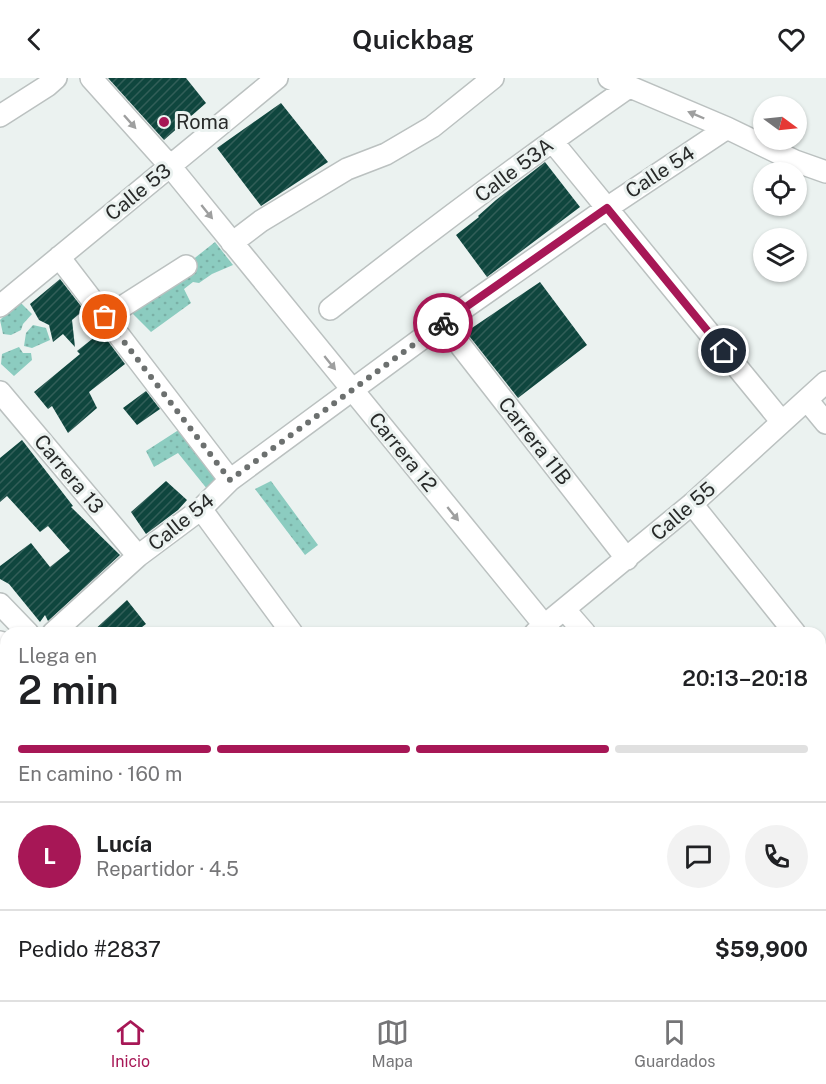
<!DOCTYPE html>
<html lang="es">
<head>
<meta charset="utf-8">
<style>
	:root { --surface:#fff; --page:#f2f2f2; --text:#202124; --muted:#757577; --line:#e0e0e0; --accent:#a71756 }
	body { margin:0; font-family:"Public Sans",sans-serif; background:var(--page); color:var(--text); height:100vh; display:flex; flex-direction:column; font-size:22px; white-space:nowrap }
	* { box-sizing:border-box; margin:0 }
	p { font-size:20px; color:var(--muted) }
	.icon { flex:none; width:33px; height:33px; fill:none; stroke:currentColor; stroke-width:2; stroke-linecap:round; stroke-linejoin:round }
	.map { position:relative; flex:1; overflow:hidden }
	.sheet { position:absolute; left:0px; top:549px; width:826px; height:374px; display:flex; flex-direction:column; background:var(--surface); border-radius:18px 18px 0 0; box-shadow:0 2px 4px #0004 }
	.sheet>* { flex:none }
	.needle { width:39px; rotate:105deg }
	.fabs { position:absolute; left:753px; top:18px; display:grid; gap:12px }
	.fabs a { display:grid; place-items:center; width:54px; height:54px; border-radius:50%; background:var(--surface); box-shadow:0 2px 4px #0004; font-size:30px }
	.pin { position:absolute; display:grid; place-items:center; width:51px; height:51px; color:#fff; margin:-26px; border:3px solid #fff; border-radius:50%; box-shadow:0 2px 6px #0007 }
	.courier { position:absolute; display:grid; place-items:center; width:60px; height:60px; margin:-30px; border:4px solid #a71756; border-radius:50%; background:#fff; color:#222; box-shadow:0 2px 8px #0007 }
	.headline em { font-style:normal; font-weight:600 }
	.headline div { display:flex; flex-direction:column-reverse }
	.headline { display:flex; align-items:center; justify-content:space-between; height:102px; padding:0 18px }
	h1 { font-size:39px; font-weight:600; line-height:45px }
	.bar { display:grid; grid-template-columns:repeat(4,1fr); gap:9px 6px; align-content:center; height:72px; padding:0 18px }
	.bar i { height:8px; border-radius:4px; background:var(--line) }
	.bar .active { background:var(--accent) }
	.bar p { grid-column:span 4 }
	.line { display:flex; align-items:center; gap:15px; padding:0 18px; border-top:2px solid var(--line) }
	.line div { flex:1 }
	.round { display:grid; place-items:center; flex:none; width:63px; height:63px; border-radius:32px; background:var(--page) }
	header { display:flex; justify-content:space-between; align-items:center; height:78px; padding:0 18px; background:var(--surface); font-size:27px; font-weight:600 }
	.tabs { display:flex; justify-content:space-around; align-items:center; height:84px; border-top:2px solid var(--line); background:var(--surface); font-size:16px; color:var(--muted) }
	.tabs a { display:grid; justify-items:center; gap:3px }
	.tabs .active { color:var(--accent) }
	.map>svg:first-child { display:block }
	.park { fill:url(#park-dots) }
	.building { fill:url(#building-hatch) }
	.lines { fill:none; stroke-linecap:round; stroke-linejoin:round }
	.minor-casing { stroke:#bbc1c0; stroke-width:24 }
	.minor { stroke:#fff; stroke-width:21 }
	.oneway { fill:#9e9f9f }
	.done { stroke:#6c706f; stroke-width:6; stroke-dasharray:0 10.8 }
	.route { stroke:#a71756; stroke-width:8 }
	.poi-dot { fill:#a71756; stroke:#ebf2f0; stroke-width:2 }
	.labels { text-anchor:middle; stroke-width:6; stroke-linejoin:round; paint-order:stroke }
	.poi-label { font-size:20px; fill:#282a29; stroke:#ebf2f0; text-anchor:start }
	.street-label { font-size:20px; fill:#282a29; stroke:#ebf2f0 }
</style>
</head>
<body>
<header><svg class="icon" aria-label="back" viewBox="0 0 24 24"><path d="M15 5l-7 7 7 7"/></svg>Quickbag<svg class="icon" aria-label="heart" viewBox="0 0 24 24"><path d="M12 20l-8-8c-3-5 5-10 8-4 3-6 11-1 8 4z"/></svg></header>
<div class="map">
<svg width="826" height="922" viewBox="0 0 826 922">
	<defs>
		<pattern id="park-dots" width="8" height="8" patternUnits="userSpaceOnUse" patternTransform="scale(1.5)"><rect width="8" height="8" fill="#8cccc0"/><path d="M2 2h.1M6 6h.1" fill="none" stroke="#79afa5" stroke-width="1.8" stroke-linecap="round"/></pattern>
		<pattern id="building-hatch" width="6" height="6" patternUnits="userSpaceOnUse" patternTransform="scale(1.5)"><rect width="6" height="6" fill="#0f463e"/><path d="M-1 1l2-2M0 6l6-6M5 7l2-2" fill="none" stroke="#325e58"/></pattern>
	</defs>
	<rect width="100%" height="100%" fill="#ebf2f0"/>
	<!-- park -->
	<path class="park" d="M215 164 233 187 212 196 199 205 193 204 184 211 191 225 151 254 129 232Z
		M19 223 32 236 23 246 21 252 11 257 3 256 0 242Z
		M33 247 46 250 50 262 32 270 24 268 26 255Z
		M19 269 23 275H31L32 282 14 298 1 286 2 276Z
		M191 344 237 402 212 417 178 375 154 389 146 373Z
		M271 403 318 467 305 477 255 411Z"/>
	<!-- building -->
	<path class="building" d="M108 0H186L206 25 164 62Z
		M281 25 328 84 261 128 217 70Z
		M545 84 580 129 487 199 456 157 479 139 478 138 496 122Z
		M60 201 84 232 72 242 75 269 63 256 53 264 49 247 39 242 30 226Z
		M540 204 587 267 518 320 466 254Z
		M101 254 125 286 89 314 97 330 68 355 52 328 48 331 34 314 80 276 77 273Z
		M146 313 160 331 137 347 123 330Z
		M22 362 73 428 71 429 120 477 48 543 45 537 40 544 9 506 0 501V488L31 465 50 489 70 473 48 448 40 454 7 418 0 424V380Z
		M166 403 187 422 178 432 146 456 131 434Z
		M127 522 146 546 134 555H91Z"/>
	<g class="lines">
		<!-- minor casing -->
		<g class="minor-casing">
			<path id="minor" d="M91 0 170 88 545 548
				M609 0 727 50 795 83 826 94
				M0 38 47 8 56 0
				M552 63 782 344
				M232 165 261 143 347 91 386 76 432 49 493 0
				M59 179 230 402
				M0 228 277 0
				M330 231C428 154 527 80 629 9
				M106 239 186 188
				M443 245 627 481
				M0 314 138 478
				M807 322 826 345
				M692 426 795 555
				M201 431 292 555
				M0 526 28 555
				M565 532 585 555
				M53 555 138 478 201 431 230 402 443 245 607 130 727 50
				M535 555 692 426 826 304
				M0 564 6 571
				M820 586 826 593
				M0 600 6 595
				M820 631 826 626
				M0 793 6 799
				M820 826 826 833
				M121 916 127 922
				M339 916 345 922
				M376 916 382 922
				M561 916 565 922
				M84 922 90 916"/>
		</g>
		<!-- minor -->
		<use href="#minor" class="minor"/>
	</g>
	<!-- one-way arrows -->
	<defs><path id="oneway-solid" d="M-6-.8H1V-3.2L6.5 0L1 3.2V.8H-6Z" transform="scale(1.5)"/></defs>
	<g class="oneway">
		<use href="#oneway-solid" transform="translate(696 37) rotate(-157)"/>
		<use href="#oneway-solid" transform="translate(130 44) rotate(48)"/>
		<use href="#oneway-solid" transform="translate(207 134) rotate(51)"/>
		<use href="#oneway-solid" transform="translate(330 285) rotate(51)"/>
		<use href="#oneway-solid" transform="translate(453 436) rotate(51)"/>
	</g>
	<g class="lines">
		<!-- done -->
		<path class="done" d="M105 239 230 402 443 245"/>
		<!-- route -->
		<path class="route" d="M443 245 607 130 724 273"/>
	</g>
	<!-- markers -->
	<circle class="poi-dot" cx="164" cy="44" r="6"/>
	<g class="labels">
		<!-- poi labels -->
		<g class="poi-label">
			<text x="176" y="51">Roma</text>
		</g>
		<!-- street labels -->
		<g class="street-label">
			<text transform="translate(514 92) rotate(-37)" y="7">Calle 53A</text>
			<text transform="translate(660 94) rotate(-33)" y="7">Calle 54</text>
			<text transform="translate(138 114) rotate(-39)" y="7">Calle 53</text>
			<text transform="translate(535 363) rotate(52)" y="7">Carrera 11B</text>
			<text transform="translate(403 374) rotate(51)" y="7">Carrera 12</text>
			<text transform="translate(69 396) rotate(50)" y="7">Carrera 13</text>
			<text transform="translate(683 433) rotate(-41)" y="7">Calle 55</text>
			<text transform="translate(181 444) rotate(-39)" y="7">Calle 54</text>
		</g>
	</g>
</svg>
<div class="fabs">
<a><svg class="needle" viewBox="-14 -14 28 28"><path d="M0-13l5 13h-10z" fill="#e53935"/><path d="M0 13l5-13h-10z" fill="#757577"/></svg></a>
<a><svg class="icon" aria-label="locate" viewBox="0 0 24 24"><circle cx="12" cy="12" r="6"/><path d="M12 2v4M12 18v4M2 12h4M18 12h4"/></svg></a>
<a><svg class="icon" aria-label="layers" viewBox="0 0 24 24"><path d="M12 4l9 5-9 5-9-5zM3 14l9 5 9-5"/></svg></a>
</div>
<div class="pin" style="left:105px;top:239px;background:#ea580c"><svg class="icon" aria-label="bag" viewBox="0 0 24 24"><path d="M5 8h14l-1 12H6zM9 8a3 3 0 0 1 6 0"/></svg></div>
<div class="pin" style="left:724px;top:273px;background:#1f2937"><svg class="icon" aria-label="home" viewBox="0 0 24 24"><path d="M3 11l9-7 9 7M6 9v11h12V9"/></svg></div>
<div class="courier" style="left:443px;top:245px"><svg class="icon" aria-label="bike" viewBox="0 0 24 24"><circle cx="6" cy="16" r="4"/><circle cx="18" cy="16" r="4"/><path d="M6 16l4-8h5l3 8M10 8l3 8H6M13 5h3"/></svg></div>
<section class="sheet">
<div class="headline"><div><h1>2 min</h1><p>Llega en</p></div><em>20:13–20:18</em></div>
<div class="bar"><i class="active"></i><i class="active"></i><i class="active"></i><i></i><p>En camino · 160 m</p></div>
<div class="line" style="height:108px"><b class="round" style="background:var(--accent);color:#fff">L</b><div><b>Lucía</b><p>Repartidor · 4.5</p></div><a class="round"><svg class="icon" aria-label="chat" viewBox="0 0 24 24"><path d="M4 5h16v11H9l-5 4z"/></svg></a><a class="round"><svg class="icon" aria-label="phone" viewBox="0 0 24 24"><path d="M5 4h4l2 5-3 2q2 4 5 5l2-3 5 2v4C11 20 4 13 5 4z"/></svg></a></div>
<div class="line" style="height:78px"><div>Pedido #2837</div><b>$59,900</b></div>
</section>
</div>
<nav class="tabs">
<a class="active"><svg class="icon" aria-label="home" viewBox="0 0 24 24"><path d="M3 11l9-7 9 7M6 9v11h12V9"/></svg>Inicio</a>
<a><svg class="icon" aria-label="map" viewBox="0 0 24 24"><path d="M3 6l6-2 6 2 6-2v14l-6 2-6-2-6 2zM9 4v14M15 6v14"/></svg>Mapa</a>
<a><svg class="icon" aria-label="saved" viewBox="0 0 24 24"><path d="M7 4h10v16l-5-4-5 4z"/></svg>Guardados</a>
</nav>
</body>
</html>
